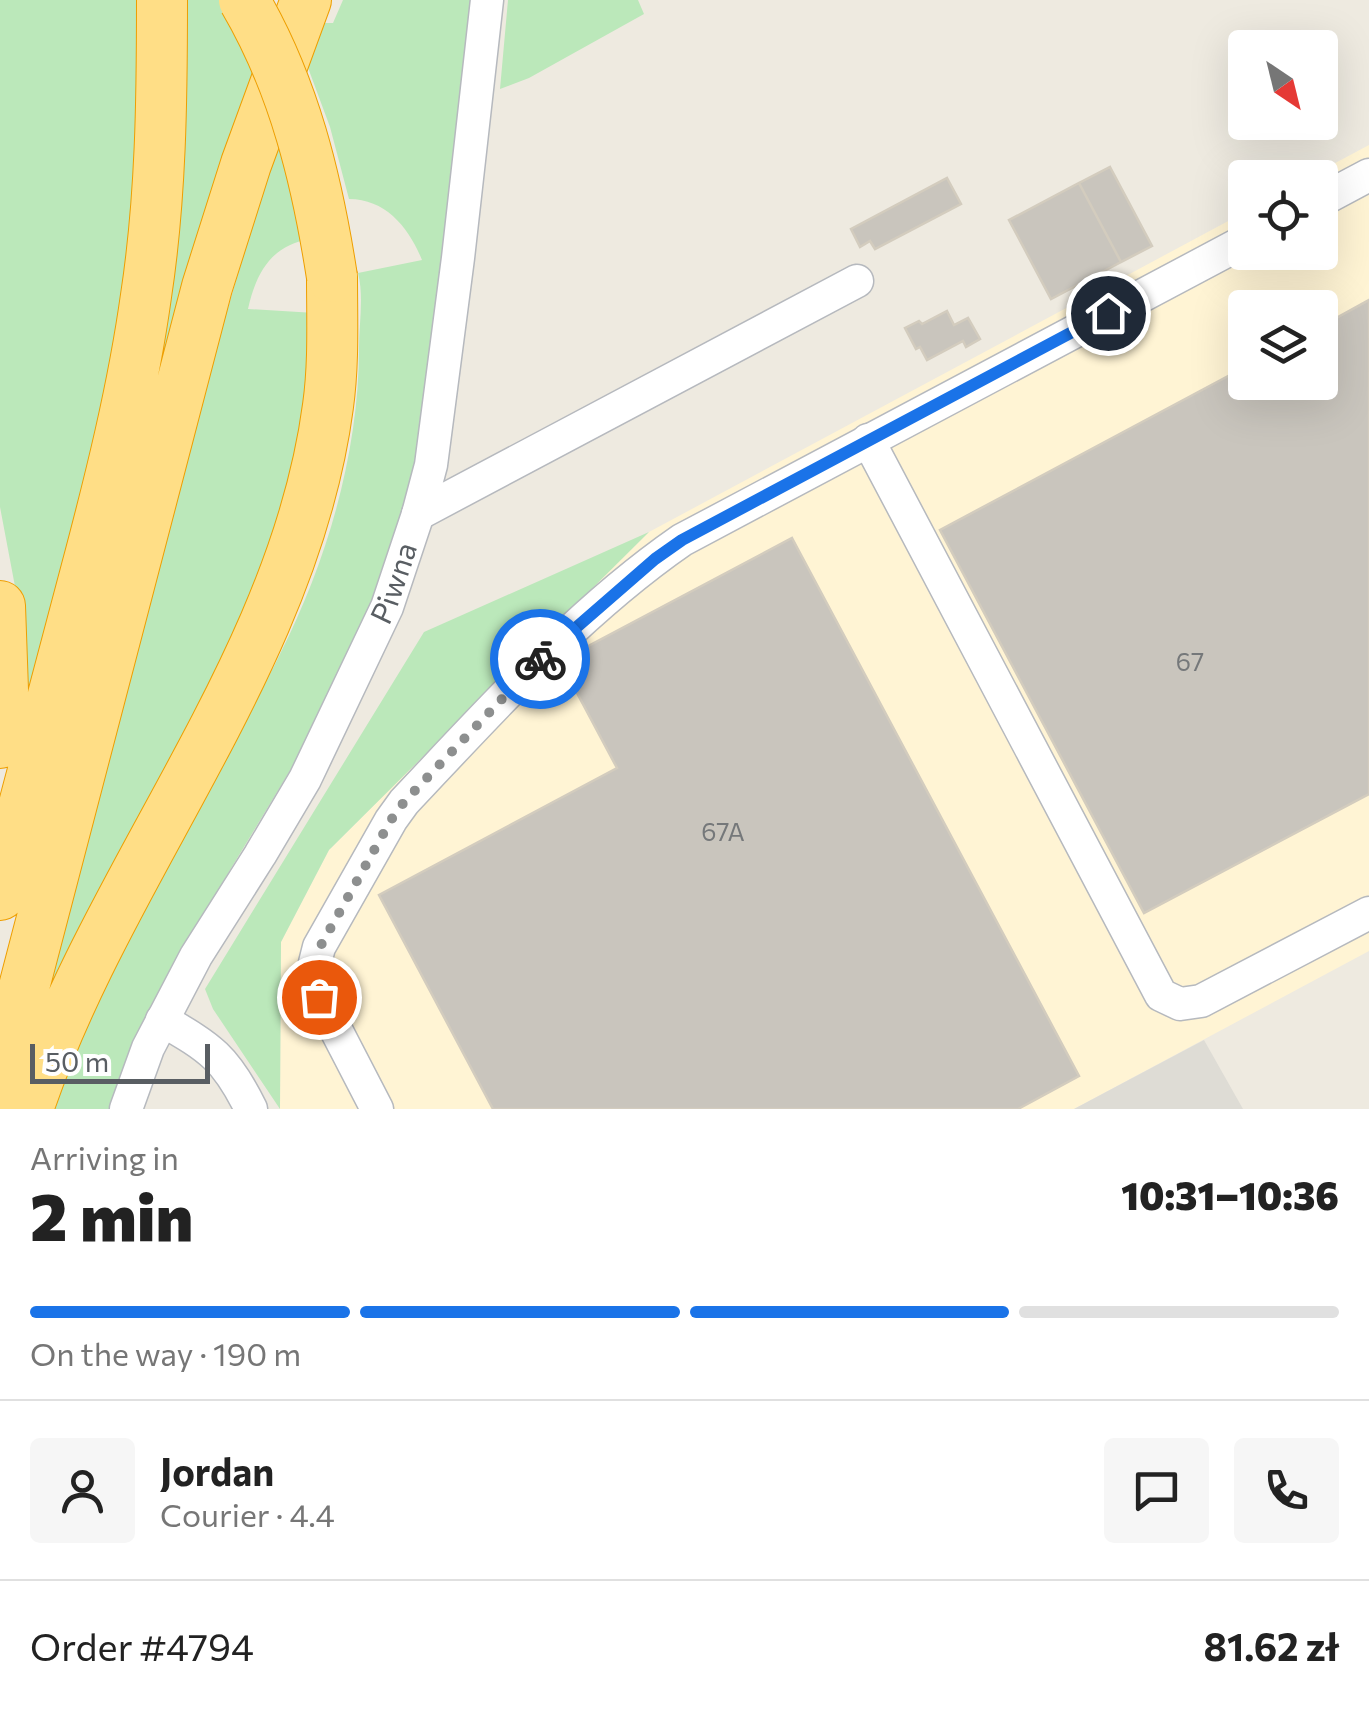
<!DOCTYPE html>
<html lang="en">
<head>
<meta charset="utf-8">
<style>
	:root { --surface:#fff; --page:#f6f6f6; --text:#222; --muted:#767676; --line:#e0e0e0; --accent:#1a73e8 }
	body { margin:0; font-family:Commissioner,sans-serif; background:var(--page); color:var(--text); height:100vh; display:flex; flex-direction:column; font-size:38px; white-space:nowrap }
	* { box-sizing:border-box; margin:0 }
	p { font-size:32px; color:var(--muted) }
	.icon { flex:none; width:55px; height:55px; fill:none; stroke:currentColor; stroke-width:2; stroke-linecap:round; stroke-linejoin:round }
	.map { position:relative; height:1109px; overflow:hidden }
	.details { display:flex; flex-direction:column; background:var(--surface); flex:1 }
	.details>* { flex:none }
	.needle { width:65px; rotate:145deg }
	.controls { position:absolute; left:1228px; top:30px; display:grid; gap:20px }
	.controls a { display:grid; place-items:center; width:110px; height:110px; border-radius:10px; background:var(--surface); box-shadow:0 10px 40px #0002; font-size:50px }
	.scale { position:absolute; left:30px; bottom:25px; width:180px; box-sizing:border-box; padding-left:10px; border:5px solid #595e63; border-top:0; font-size:28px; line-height:35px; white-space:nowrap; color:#595e63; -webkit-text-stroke:8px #fff; paint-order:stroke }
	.pin { position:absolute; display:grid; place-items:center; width:85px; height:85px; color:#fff; margin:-42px; border:5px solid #fff; border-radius:50%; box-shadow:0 2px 10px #0007 }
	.courier { position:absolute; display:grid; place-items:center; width:100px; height:100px; margin:-50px; border:8px solid #1a73e8; border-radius:50%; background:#fff; color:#222; box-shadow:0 2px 12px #0007 }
	.headline em { font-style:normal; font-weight:800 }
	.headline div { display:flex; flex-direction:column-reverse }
	.headline { display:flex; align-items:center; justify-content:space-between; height:170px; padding:0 30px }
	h1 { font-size:65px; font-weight:800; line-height:75px }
	.bar { display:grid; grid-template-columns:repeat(4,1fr); gap:15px 10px; align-content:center; height:120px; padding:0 30px }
	.bar i { height:12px; border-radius:8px; background:var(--line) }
	.bar .on { background:var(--accent) }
	.bar p { grid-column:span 4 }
	.line { display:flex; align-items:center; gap:25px; padding:0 30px; border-top:2px solid var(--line) }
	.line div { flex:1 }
	.round { display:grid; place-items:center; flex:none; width:105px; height:105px; border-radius:10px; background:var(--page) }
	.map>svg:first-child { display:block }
	.commercial { fill:#fff4d4; fill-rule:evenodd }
	.industrial { fill:#dedcd5 }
	.green { fill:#bbe8ba }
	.building { fill:#c9c5bd; stroke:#d3ccbe; stroke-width:2.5 }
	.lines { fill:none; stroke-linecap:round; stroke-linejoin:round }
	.minor-casing { stroke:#b6b9be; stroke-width:35 }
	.highway-casing { stroke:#ee9e00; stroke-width:52 }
	.minor { stroke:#fff; stroke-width:32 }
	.highway { stroke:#ffde86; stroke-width:50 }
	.highway-bridge-casing { stroke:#ee9e00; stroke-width:52; stroke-linecap:butt }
	.highway-bridge { stroke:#ffde86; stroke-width:50 }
	.done { stroke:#8d8f8f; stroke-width:10; stroke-dasharray:0 18 }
	.route { stroke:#1a73e8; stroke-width:12 }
	.labels { text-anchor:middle; stroke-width:8; stroke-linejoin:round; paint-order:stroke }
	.number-label { font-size:25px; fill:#75787a }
	.street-label { font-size:30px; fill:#595e63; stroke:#fff }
</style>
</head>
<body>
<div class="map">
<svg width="1369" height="1109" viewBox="0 0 1369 1109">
	<rect width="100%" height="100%" fill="#eeeae0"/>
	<!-- commercial -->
	<path class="commercial" d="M1369 145V951L1074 1109H280L281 942 329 850 649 532 1245 212V252H1320V178L1309 177ZM1245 308H1320V382H1245Z"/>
	<!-- industrial -->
	<path class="industrial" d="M1204 1040 1243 1109H1074Z"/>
	<!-- green -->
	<path class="green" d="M0 0H141L133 226 105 402 25 712 17 597 0 507Z
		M178 0H221L262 78 166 373 138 431Z
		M343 0H479L425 437 367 630 297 759 230 870 172 972 110 1109H54C100 983 168 867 230 748 246 717 265 686 280 654 327 561 359 453 359 348 359 324 364 296 358 273L422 260C409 228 386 199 349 199L330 127 307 65 323 23H333Z
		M508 0H638L644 14 529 78 500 89Z
		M282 131 309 239C271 246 256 273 248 309L315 313V349L278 543 40 1026C118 726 187 425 282 131Z
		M649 532 329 850 281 942 280 1109 213 1009 205 989 424 632Z"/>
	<!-- building -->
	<path class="building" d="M1110 167 1152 246 1121 262 1079 183Z
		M947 178 961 204 875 249 870 241 860 247 851 229Z
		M1079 183 1121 262 1051 299 1009 220Z
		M1369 300V794L1144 913 940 530 1245 367V382H1320V327Z
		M947 311 954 325 968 318 980 339 966 347 963 341 927 360 920 347 916 349 905 328 919 321 922 324Z
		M792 538 1079 1076 1018 1109H493L379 895 617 768 560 661Z"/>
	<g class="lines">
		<!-- minor casing -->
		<g class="minor-casing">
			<g id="minor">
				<path d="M1320 201 1369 175"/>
				<path d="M868 440 1161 995 1180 1004 1201 1001 1369 913"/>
				<path d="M418 514 857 281"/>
				<path d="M162 1020C211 1048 226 1058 251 1109"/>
				<path id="s1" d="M126 1109 148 1048 196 956 260 855 305 779 387 607 418 514 431 465 458 258 487 0"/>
				<path d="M377 1109 319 997 315 963 319 947 391 820 404 802C490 711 578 612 682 540L1245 241"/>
			</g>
		</g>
		<!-- highway casing -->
		<g class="highway-casing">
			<path id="highway" d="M0 606 3 690 0 743
				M0 895C29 787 58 679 86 571 110 481 133 389 146 296 161 198 162 99 162 0
				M0 1090 17 1014 207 287 246 164 306 0
				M28 1109C109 868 294 663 328 406 334 363 332 320 332 277"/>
		</g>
		<!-- minor -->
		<use href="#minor" class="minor"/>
		<!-- highway -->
		<use href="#highway" class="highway"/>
		<!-- highway-bridge casing -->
		<g class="highway-bridge-casing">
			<path id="highway-bridge" d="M244 0C294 85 317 180 332 277"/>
		</g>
		<!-- highway-bridge -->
		<use href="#highway-bridge" class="highway-bridge"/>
	</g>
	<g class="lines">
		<!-- done -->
		<path class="done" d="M319 997 316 963 320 947 391 820 404 802 540 659"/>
		<!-- route -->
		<path class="route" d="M540 659 655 559 682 540 1108 313"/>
	</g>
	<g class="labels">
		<!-- number labels -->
		<g class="number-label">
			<text x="1190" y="671">67</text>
			<text x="723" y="841">67A</text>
		</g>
		<!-- street labels -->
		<g class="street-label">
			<text dy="10" stroke="none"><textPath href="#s1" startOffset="592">Piwna</textPath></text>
		</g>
	</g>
</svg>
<div class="controls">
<a><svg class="needle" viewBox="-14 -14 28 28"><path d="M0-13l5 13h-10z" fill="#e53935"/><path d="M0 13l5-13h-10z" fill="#767676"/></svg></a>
<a><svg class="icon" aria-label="locate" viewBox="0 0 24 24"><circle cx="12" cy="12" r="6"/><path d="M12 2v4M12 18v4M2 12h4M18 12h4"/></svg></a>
<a><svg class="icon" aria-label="layers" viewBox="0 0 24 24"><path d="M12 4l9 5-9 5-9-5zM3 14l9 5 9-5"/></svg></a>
</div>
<div class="scale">50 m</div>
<div class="pin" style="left:319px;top:997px;background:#ea580c"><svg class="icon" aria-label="bag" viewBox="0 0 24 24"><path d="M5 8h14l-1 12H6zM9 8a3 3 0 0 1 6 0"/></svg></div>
<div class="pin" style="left:1108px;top:313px;background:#1f2937"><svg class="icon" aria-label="home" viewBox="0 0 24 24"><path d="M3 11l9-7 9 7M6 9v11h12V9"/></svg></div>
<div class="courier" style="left:540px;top:659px"><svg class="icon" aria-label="bike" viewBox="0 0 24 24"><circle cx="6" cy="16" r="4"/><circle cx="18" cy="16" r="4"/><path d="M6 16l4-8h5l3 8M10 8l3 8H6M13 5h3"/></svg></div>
</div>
<section class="details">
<div class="headline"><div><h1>2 min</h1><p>Arriving in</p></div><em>10:31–10:36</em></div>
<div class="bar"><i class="on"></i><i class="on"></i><i class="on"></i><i></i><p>On the way · 190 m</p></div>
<div class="line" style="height:180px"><a class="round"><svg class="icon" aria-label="person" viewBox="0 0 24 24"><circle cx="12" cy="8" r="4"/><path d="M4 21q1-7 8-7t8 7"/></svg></a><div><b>Jordan</b><p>Courier · 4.4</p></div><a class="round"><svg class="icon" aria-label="chat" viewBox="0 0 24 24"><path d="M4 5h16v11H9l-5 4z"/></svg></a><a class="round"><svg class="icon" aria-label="phone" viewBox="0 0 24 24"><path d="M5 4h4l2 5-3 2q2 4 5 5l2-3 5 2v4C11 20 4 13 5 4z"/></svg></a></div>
<div class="line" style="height:130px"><div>Order #4794</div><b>81.62 zł</b></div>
</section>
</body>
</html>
